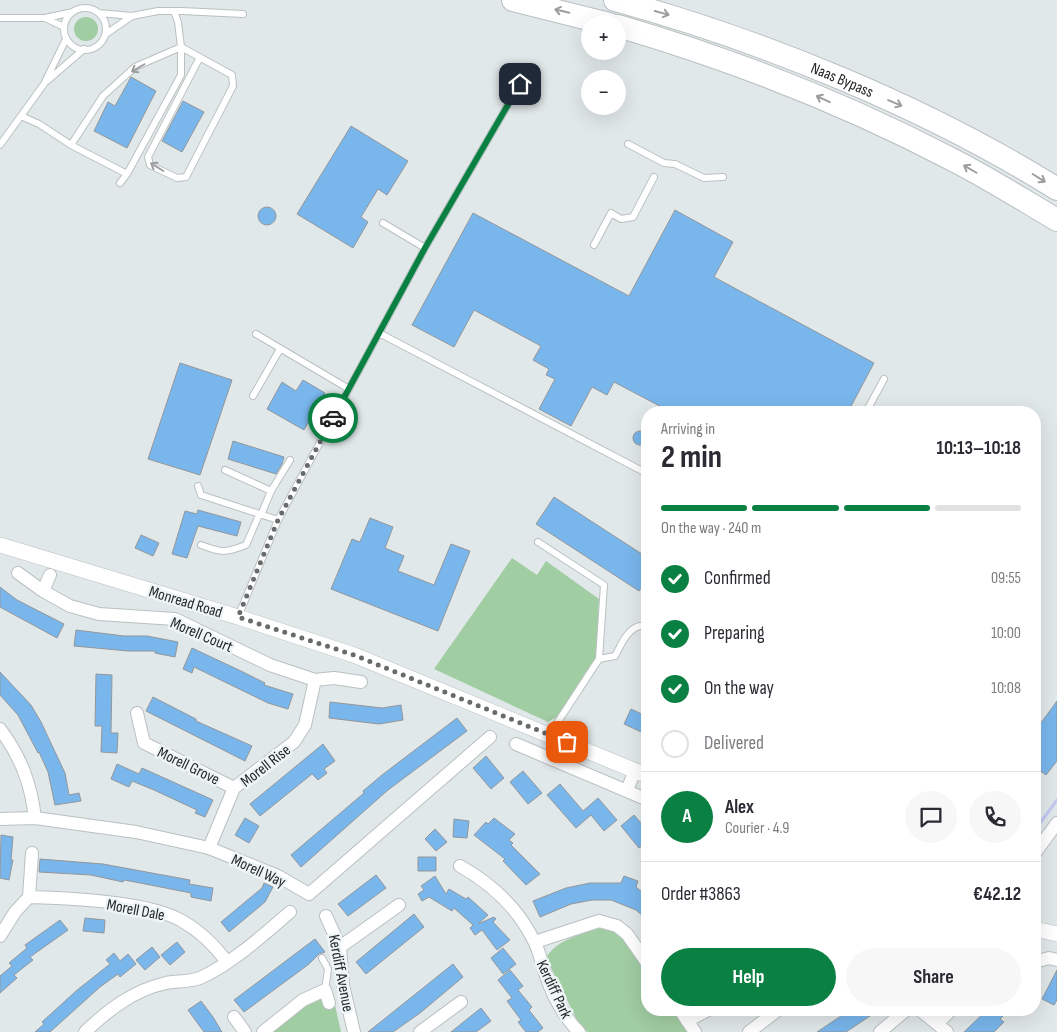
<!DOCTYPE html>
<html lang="en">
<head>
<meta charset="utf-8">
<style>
	:root { --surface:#fff; --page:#f7f7f7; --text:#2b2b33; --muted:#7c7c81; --line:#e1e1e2; --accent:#0b8043 }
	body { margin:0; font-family:"Sofia Sans Condensed",sans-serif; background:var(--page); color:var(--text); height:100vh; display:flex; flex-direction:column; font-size:19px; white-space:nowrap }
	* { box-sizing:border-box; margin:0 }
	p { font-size:16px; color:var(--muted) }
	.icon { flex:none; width:28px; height:28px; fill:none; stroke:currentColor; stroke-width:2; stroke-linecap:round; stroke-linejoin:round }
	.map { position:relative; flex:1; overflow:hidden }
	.drawer { position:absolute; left:641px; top:406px; width:400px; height:610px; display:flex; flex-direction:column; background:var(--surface); border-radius:20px; box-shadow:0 5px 20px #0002 }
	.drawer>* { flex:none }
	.fabs { position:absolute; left:581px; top:15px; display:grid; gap:10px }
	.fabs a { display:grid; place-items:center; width:45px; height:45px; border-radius:50%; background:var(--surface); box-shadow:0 5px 20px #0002; font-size:25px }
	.pin { position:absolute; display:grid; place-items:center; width:42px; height:42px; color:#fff; margin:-21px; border-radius:10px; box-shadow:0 2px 8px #0006 }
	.courier { position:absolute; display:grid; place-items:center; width:50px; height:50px; margin:-25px; border:4px solid #0b8043; border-radius:50%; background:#fff; color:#222; box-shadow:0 1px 6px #0007 }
	.headline em { font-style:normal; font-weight:700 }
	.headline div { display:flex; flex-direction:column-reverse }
	.headline { display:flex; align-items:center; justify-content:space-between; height:85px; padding:0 20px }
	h1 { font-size:32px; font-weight:700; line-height:38px }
	.bar { display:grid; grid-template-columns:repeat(4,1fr); gap:8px 5px; align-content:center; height:60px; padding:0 20px }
	.bar i { height:6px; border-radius:4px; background:var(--line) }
	.bar .active { background:var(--accent) }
	.bar p { grid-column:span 4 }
	.line { display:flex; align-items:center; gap:12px; padding:0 20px; border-top:1px solid var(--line) }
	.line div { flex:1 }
	.round { display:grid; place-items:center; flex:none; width:52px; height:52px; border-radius:26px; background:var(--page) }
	ol { padding:0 20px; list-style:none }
	li { display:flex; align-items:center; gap:15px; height:55px }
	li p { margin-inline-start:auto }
	li .icon { padding:5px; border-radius:50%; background:var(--accent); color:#fff; stroke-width:4 }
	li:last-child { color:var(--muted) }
	li i { width:28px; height:28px; border:2px solid var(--line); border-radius:50% }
	.cta { display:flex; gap:10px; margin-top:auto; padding:10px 20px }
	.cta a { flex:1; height:58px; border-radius:30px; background:var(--accent); color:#fff; font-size:20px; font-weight:700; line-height:58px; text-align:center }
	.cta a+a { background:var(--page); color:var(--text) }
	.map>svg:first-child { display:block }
	.green { fill:#a1cda3 }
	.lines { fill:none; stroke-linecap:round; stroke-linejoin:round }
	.stream { stroke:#c3c8f3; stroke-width:3 }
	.building { fill:#79b6ec; stroke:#93979b }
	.service-casing { stroke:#bac0c2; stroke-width:8 }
	.minor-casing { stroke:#bac0c2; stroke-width:14 }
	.tertiary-casing { stroke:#bac0c2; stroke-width:16 }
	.motorway-casing { stroke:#bac0c2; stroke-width:24 }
	.service { stroke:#fff; stroke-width:6 }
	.minor { stroke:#fff; stroke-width:12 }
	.tertiary { stroke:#fff; stroke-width:15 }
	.motorway { stroke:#fff; stroke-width:22 }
	.oneway { stroke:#9c9e9e }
	.done { stroke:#666b6b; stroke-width:5; stroke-dasharray:0 9 }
	.route { stroke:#0b8043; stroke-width:6 }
	.labels { text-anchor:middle; stroke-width:5; stroke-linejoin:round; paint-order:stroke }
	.street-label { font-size:16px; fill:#242727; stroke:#eef5f7 }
</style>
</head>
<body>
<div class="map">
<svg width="1057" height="1032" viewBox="0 0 1057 1032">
	<rect width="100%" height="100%" fill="#e1e8e9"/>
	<!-- green -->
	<path class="green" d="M74 29a12 12 0 1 1 24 0a12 12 0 1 1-24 0Z
		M512 558 537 575 546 561 599 599 596 664 560 715 548 722 434 669Z
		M599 928 614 931 625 939 647 971 648 1010H674L689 1032H588L579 1024 546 958C556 940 580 935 599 928Z
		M322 999 326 1006 335 1005 341 1032H273L306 1006Z"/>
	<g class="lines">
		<!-- stream -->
		<path class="stream" d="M1035 830 1057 800"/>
	</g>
	<!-- building -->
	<path class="building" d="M131 77 156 91 127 148 94 131 108 102 115 106Z
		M183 101 204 112 182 152 162 141Z
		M351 126 408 161 387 195 378 189 361 217 368 222 353 248 297 214Z
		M258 216a9 9 0 1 1 18 0a9 9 0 1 1-18 0Z
		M675 210 733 242 714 277 874 363 848 412H747L740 409 738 412H671L614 382 607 395 592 387 571 426 539 409 555 379 546 375 549 369 533 360 541 346 474 310 454 347 412 325 473 213 629 296Z
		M180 363 232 380 200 475 148 459Z
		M303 380 325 393 304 430 267 409 282 382 296 391Z
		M633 438a7 7 0 1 1 14 0a7 7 0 1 1-14 0Z
		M233 441 284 457 282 464 276 474 228 459Z
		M554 497 648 558V578L639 591 536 524Z
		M198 510 241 522 237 536 198 526 187 558 172 554 185 511 197 514Z
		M370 518 393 527 385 548 404 556 398 571 434 585 451 544 470 551 438 631 331 589 352 539 360 542Z
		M141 535 159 543 153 556 135 548Z
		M0 587 17 600 64 624 57 638 0 607Z
		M76 630 124 636H147L178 642 175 657 155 653V651H128L74 646Z
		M192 648 241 671 265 683 264 685 293 694 288 709 268 703 194 667 192 673 183 669Z
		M0 672 31 705 41 722 65 773 69 795 79 793 81 801 55 805 48 772 39 752 38 753 18 715 0 695Z
		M96 674 112 675 111 733H118L117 753 101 752 102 726H95Z
		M153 697 196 719V721L252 746 245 761 146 711Z
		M1057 701V761L1046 775 1035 767V731Z
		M330 702 382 708 401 705 403 720 379 724 329 718Z
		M631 709 648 717V735L624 724Z
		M457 718 467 731 388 790 301 867 291 855 364 793 363 791 382 775Z
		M323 744 335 761 324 769 327 773 318 780 312 774 260 816 250 804Z
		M486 756 504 778 491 789 473 768Z
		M117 764 139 774 142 768 213 800 205 817 195 813 197 810 154 790 132 781 129 787 111 779Z
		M523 771 542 793 528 804 510 782Z
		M560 784 583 811 598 798 617 820 604 831 591 815 576 828 547 795Z
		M634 815 648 831V841L639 848 621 826Z
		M245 818 259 826 249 843 235 835Z
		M494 818 515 834 509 840 513 843 511 845 540 874 526 885 503 861 505 859 474 835 486 822 488 824Z
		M454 819 469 821 467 838 453 837Z
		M435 829 447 842 436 851 425 839Z
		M1 835 13 837 11 860H13L9 880 0 878Z
		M418 857H436V871H418Z
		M40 859 103 864 190 880 189 884 213 888 211 901 191 897V893L135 882 124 880 123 882 91 875 39 872Z
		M376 875 386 888 348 916 338 904Z
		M435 876 446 894 449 889 466 899 468 897 488 915 478 924 494 917 496 919 493 922 510 940 497 950 482 930 475 935 470 928 473 925 454 908 452 911 429 897 422 901 418 894 424 890 421 886Z
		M624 876 638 881 636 887 648 897V912L644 917 636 910 611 900H592L571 904 540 917 533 901 566 888 590 883H621Z
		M264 883 273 887 265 902 229 932 221 922 262 888Z
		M414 914 424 927 366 974 356 962Z
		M85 918 105 920 104 933 83 931Z
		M60 920 68 930 30 957 33 960 14 975 17 978 0 993V976L12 966 9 963 27 948 25 945Z
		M315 939 325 952 319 954 309 964 244 1012 234 1000Z
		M177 942 185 952 170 965 161 955Z
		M152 947 160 957 145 970 136 960Z
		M503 948 516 964 503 974 491 958Z
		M114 953 120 961 128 954 136 964 120 977 118 974 100 987 50 1032H35L44 1024 42 1022 76 991 110 964 106 960Z
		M453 964 463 977 420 1013 393 1032H368Z
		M510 970 523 986 518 990 532 1007 529 1010 543 1028 538 1032H526L518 1022 521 1020 507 1001 512 998 498 980Z
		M1057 970V1000L1054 1005 1042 999Z
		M201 1001 213 1017 222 1032H204L188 1010Z
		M481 1008 491 1021 476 1032H451Z
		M850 1010H879L846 1032H817Z
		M987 1010H1009L1000 1019 1004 1022 994 1032H964Z"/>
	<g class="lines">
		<!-- service casing -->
		<g class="service-casing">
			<path id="service" d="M64 29a21 21 0 1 1 42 0a21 21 0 1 1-42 0Z
				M99 13 132 16 158 11H182L243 14
				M0 18H45L73 12
				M45 18 64 27
				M106 34 132 16
				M47 81 84 49
				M21 116 39 124 71 145 103 96 135 67 181 47 232 75 233 86 186 177 177 178 150 165 148 157 200 57
				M628 144 664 163 675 164 704 178 723 177
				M0 145 44 84 66 39
				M71 145 127 174 181 75V47L178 22 174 11
				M120 183 127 174
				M383 223 425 248
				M594 245 611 213 621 219 633 217 654 177
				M379 333 648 474
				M256 334 349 389
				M253 396 280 349
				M866 412 884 379
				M225 470 271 491
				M198 486 201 495 278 520
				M261 515 271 491 290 460
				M538 542 604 585 599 659 550 734
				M201 545C222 553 225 553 246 545L259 515
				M238 617 278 520 425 248 520 84
				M599 659 615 656C621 645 627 629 640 626
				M322 958 328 969 325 990"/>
		</g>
		<!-- minor casing -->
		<g class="minor-casing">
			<path id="minor" d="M18 573 43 591 70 606 99 614 175 619 270 665 315 680 334 678 361 682
				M43 591 50 575
				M137 713 144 743 234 788
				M0 729C21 757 31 784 35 818
				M516 744 648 800
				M627 790 635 771
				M0 819 35 818 136 832 209 848 278 876 309 894 490 737
				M209 848 234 788 294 742 305 725 315 680
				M1035 853 1057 823
				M460 866C492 884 519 909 535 943 540 953 542 965 546 976 553 996 564 1017 579 1032
				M29 897 32 853
				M326 916 340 947 343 985 354 1032
				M0 936 15 912 29 897C69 898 148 901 182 921 200 931 215 946 227 962
				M535 942 599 921 617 926 627 934 648 964
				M340 947 399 905
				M1035 962 1049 958 1057 960
				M680 1010 695 1032
				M920 1010 947 1032
				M234 1017 245 1032
				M687 1021 708 1010
				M938 1023 951 1010
				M85 1032C108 1010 134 990 166 983 177 981 189 982 200 978 233 963 263 935 290 912
				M263 1032 303 1000 325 990 329 1003
				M420 1032 461 1002
				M749 1032 778 1010
				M880 1032 906 1010"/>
		</g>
		<!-- tertiary casing -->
		<g class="tertiary-casing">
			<path id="tertiary" d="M0 545 238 617 354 655 648 776
				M1035 929 1057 934"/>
		</g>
		<!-- motorway casing -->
		<g class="motorway-casing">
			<g id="motorway">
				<path d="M513 0 609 24"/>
				<path id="s1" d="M615 0C764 41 926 107 1057 189"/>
				<path d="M618 26C734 60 848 105 955 161 990 179 1023 200 1057 220"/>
			</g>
		</g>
		<!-- service -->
		<use href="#service" class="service"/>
		<!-- minor -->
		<use href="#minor" class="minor"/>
		<!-- tertiary -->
		<use href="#tertiary" class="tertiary"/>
		<!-- motorway -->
		<use href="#motorway" class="motorway"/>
	</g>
	<!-- one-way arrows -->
	<defs><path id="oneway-shaft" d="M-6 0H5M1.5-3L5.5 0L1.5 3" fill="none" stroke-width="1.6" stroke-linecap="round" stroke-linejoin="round" transform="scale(1.25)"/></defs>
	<g class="oneway">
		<use href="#oneway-shaft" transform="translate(562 11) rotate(-167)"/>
		<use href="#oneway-shaft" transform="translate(662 13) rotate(15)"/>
		<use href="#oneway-shaft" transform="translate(138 68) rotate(150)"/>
		<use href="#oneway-shaft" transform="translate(823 99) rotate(-155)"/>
		<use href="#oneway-shaft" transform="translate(895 103) rotate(23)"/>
		<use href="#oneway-shaft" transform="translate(157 167) rotate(-148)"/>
		<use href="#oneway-shaft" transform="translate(970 169) rotate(-150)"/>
		<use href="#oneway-shaft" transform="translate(1039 178) rotate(32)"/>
	</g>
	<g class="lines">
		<!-- done -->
		<path class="done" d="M333 418 278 520 238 617 354 655 567 742"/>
		<!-- route -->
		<path class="route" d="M333 418 425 248 520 84"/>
	</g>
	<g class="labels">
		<!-- street labels -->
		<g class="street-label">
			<text dy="6" stroke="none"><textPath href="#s1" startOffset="241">Naas Bypass</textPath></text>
			<text transform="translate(186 601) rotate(17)" y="6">Monread Road</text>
			<text transform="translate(202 634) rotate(23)" y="6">Morell Court</text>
			<text transform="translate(189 765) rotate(26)" y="6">Morell Grove</text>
			<text transform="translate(265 765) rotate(-38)" y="6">Morell Rise</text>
			<text transform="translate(259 870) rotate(25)" y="6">Morell Way</text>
			<text transform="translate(136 909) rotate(11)" y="6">Morell Dale</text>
			<text transform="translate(342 973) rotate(79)" y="6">Kerdiff Avenue</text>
			<text transform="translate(555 989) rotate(65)" y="6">Kerdiff Park</text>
		</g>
	</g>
</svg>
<div class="fabs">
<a>+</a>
<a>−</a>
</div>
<div class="pin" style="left:567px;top:742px;background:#ea580c"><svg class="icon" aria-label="bag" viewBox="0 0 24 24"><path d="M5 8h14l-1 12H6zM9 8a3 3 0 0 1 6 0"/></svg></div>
<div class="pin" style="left:520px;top:84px;background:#1f2937"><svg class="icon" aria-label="home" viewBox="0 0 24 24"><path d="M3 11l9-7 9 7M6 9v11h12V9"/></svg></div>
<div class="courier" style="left:333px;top:418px"><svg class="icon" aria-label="car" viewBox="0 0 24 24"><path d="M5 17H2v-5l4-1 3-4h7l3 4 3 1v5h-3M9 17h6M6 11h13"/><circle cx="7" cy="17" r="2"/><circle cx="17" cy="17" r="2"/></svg></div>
<section class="drawer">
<div class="headline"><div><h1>2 min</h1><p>Arriving in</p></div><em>10:13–10:18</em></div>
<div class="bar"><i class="active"></i><i class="active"></i><i class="active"></i><i></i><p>On the way · 240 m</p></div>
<ol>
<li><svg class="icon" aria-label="check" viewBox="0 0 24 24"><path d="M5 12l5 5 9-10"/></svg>Confirmed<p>09:55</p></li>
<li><svg class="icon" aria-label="check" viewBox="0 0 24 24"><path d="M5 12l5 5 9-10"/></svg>Preparing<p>10:00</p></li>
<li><svg class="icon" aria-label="check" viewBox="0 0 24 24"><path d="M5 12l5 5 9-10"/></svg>On the way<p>10:08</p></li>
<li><i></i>Delivered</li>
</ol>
<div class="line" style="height:90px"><b class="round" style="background:var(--accent);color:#fff">A</b><div><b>Alex</b><p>Courier · 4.9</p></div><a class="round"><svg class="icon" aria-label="chat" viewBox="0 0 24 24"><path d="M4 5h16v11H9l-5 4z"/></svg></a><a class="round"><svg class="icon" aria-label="phone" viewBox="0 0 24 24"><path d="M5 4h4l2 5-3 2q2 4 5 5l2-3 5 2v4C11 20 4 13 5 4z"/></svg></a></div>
<div class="line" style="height:65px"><div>Order #3863</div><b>€42.12</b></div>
<div class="cta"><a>Help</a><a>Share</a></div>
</section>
</div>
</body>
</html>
